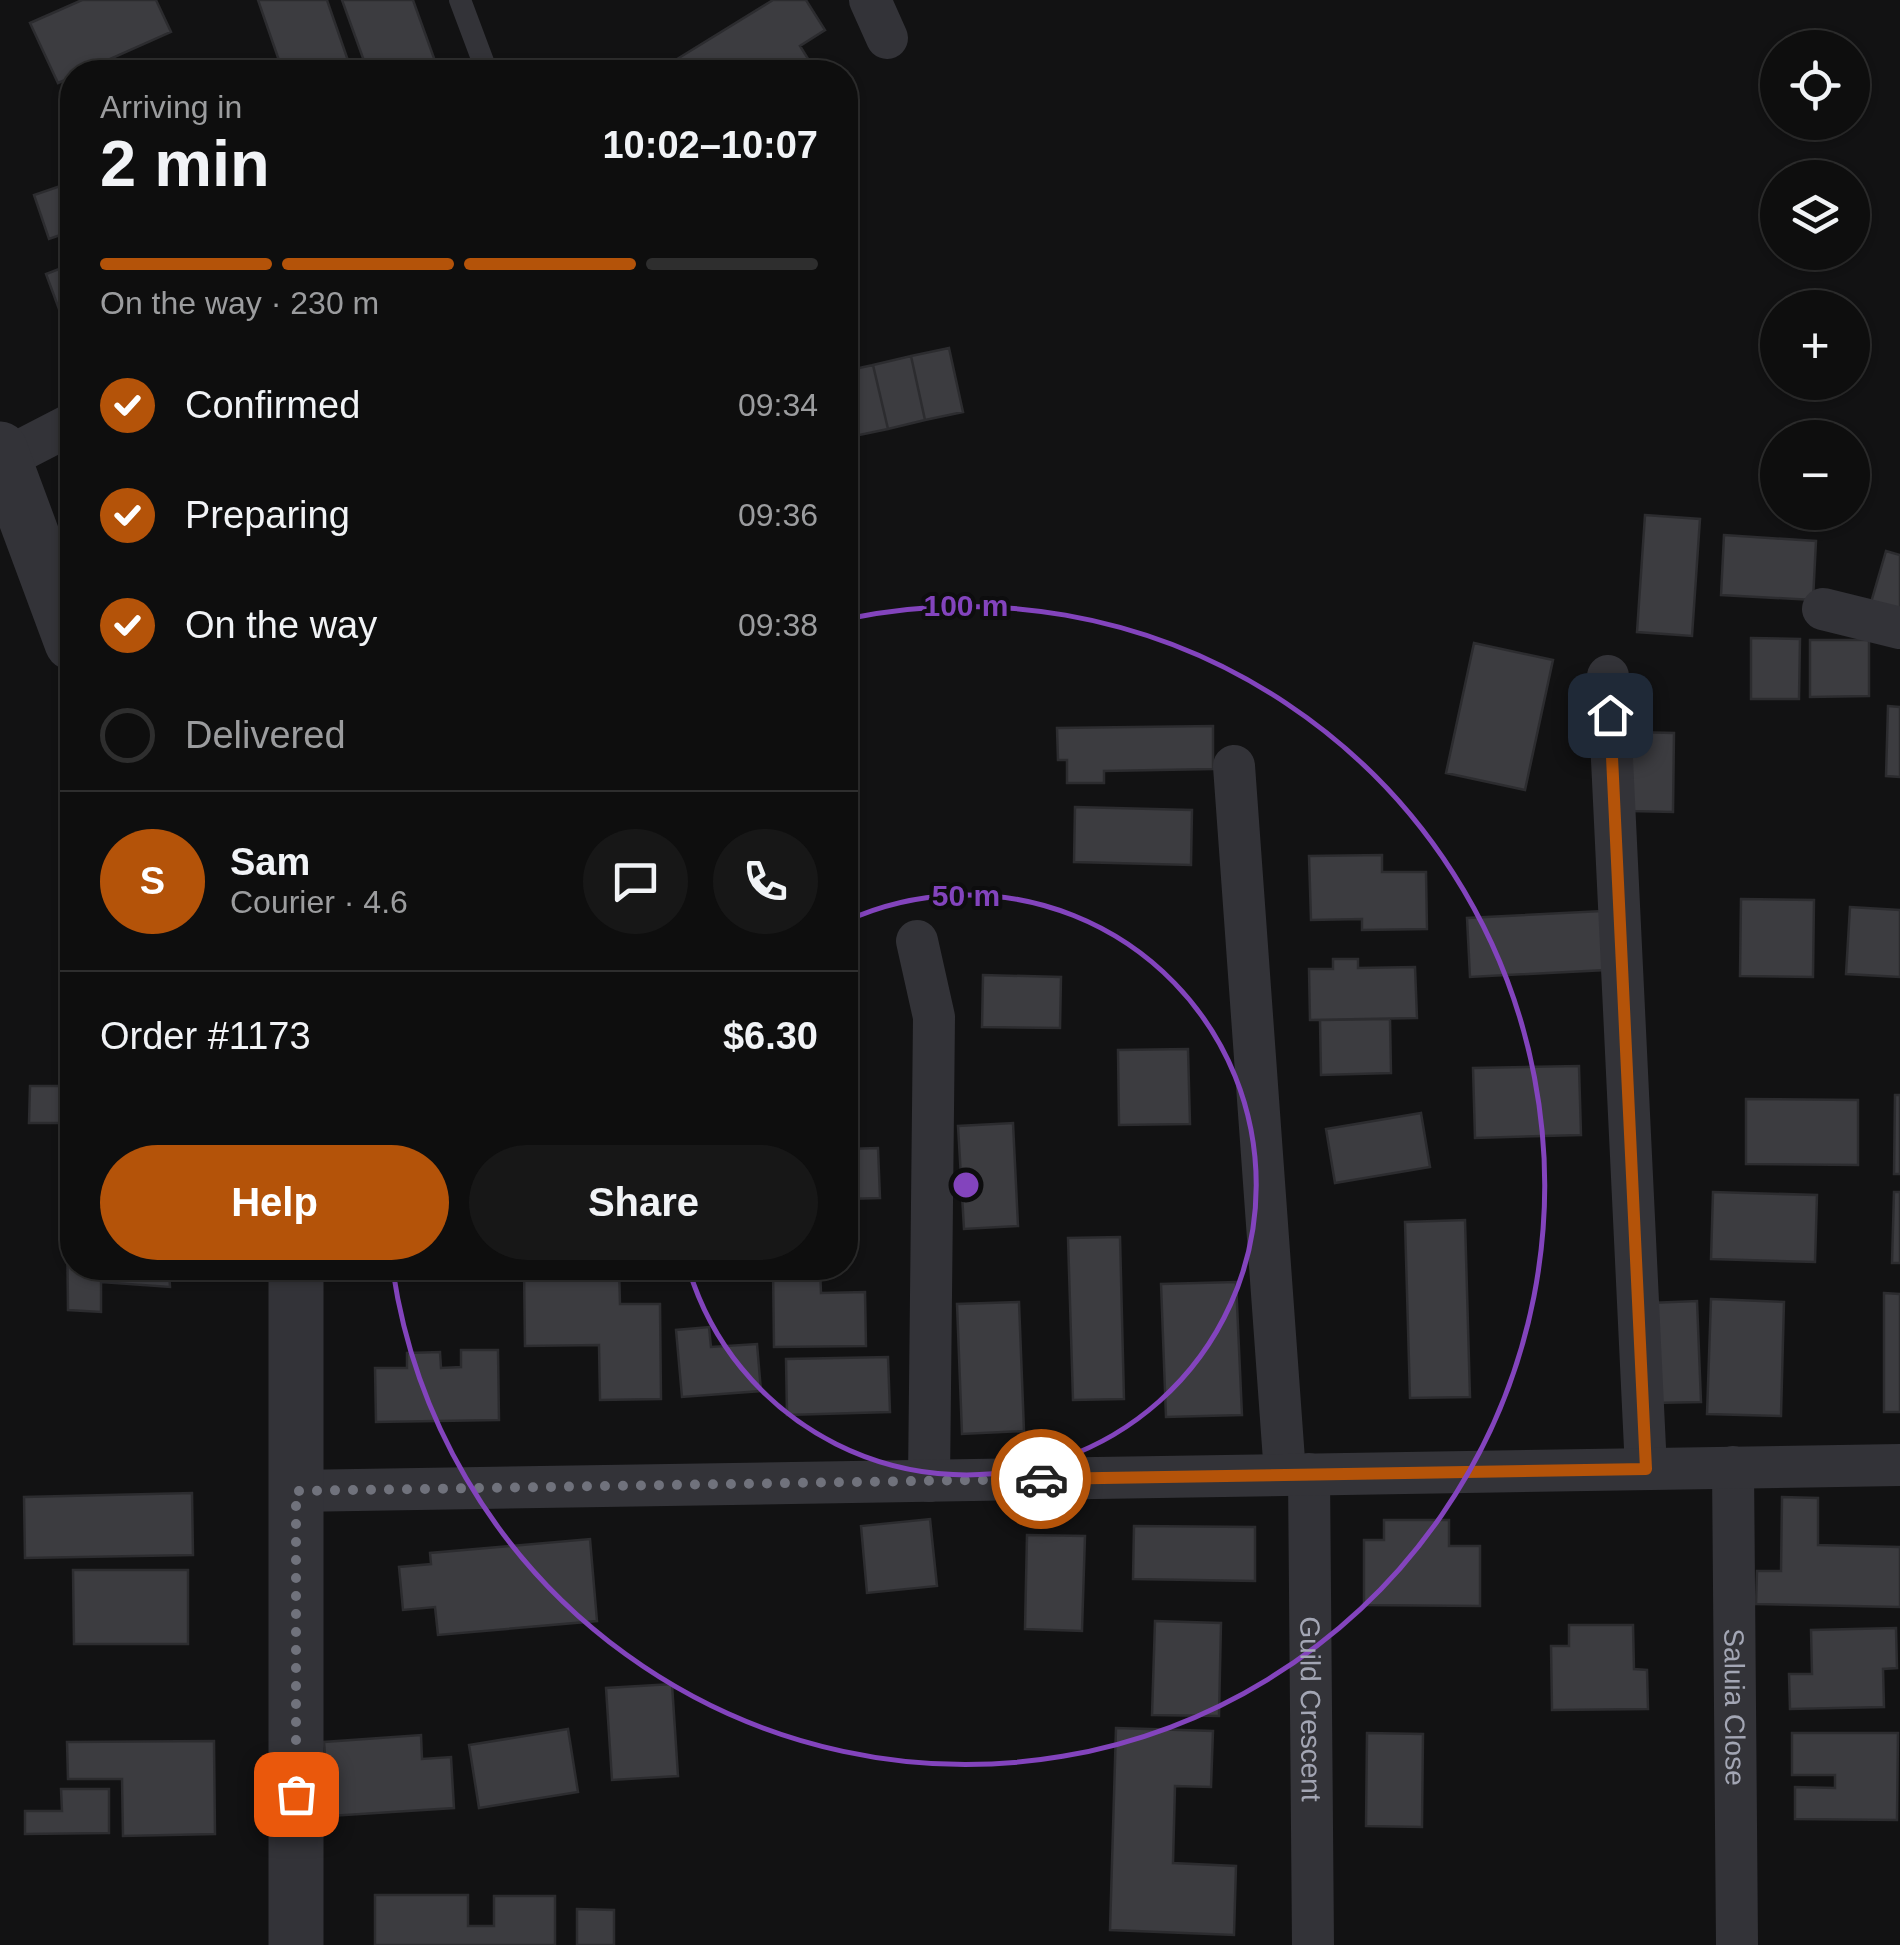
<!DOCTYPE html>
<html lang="en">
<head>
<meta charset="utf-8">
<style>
	:root { --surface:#0e0e0e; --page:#171717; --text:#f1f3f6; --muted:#9b9c9e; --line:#2e2e2e; --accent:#b45309 }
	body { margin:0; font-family:Helvetica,sans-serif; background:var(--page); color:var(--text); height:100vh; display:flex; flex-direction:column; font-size:38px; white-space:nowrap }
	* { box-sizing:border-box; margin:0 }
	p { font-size:32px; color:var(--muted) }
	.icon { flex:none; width:55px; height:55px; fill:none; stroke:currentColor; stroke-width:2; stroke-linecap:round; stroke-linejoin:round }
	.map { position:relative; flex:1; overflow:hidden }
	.panel { position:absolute; left:60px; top:60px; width:798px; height:1220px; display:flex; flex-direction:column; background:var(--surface); border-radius:40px; box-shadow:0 2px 8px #0004,0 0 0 2px var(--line) }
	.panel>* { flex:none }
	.fabs { position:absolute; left:1760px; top:30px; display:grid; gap:20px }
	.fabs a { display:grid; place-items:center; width:110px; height:110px; border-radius:50%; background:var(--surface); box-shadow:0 2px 8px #0004,0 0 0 2px var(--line); font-size:50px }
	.pin { position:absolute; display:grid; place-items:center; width:85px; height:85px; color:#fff; margin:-42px; border-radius:20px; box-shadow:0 5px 15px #0006 }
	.courier { position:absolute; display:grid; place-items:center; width:100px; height:100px; margin:-50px; border:8px solid #b45309; border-radius:50%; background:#fff; color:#222; box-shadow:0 2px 12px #0007 }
	.summary em { font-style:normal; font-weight:800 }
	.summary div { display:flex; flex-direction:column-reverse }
	.summary { display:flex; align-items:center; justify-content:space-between; height:170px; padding:0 40px }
	h1 { font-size:65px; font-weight:800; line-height:75px }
	.bar { display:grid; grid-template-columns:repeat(4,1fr); gap:15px 10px; align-content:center; height:120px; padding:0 40px }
	.bar i { height:12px; border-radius:8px; background:var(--line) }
	.bar .current { background:var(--accent) }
	.bar p { grid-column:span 4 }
	.line { display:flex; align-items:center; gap:25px; padding:0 40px; border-top:2px solid var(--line) }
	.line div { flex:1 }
	.round { display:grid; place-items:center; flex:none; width:105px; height:105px; border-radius:52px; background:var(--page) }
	ol { padding:0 40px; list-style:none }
	li { display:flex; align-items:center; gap:30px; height:110px }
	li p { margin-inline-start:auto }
	li .icon { padding:10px; border-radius:50%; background:var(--accent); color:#fff; stroke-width:4 }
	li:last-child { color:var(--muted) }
	li i { width:55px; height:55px; border:5px solid var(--line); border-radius:50% }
	.primary-button { display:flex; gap:20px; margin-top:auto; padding:20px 40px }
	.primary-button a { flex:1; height:115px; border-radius:60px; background:var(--accent); color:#fff; font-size:40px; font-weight:800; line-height:115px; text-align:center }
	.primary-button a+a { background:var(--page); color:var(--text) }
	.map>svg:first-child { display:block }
	.building { fill:#3c3c40; stroke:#2c2c2f; stroke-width:2.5 }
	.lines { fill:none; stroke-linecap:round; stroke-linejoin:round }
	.service { stroke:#333338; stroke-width:22 }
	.minor { stroke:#333338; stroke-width:42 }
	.tertiary { stroke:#333338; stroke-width:55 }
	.done { stroke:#70727c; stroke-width:10; stroke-dasharray:0 18 }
	.route { stroke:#b45309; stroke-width:12 }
	.ring { fill:none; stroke:#8344bd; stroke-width:5 }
	.labels { text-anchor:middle; stroke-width:8; stroke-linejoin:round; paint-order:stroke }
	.street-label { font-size:28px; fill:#a3a6b4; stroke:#0d0d0e }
	.centre { fill:#8344bd; stroke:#0d0d0e; stroke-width:5 }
	.ring-label { font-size:30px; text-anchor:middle; font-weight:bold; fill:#8344bd; stroke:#0d0d0e; stroke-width:8; stroke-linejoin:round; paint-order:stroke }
</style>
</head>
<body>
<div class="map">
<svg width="1900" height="1945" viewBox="0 0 1900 1945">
	<rect width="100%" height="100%" fill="#121213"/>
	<!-- building -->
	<path class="building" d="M82 0H156L171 32 81 72H72V77L58 83 30 23Z
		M258 0H327L352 72H283Z
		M342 0H413L439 72H368Z
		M773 0H806L825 30 800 46 815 70 675 72 669 64Z
		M72 182V231L49 239 34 195Z
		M72 264V344L46 274Z
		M949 348 963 412 925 420 911 356Z
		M911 356 925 420 888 429 873 365Z
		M873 365 888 429 845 438V371Z
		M1645 515 1700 519 1692 636 1637 632Z
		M1724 535 1816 541 1813 600 1721 595Z
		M1886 551 1900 555V615L1870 606Z
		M1751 638 1800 639 1799 699H1751Z
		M1810 640H1869V696L1810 697Z
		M1474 643 1553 660 1525 790 1446 773Z
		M1888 706 1900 707V777L1886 776Z
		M1213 726V769L1104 771V783H1067V760H1058L1057 728Z
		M1632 732 1674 733 1673 812 1631 811Z
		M1075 807 1192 810 1191 865 1074 862Z
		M1382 855V872H1426L1427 929 1362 930V919L1311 920 1309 856Z
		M1741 899 1814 900 1813 977 1740 976Z
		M1850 907 1900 910V977L1846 974Z
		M1602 911 1606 970 1470 977 1467 918Z
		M1333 959H1358V968L1415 967 1417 1018 1310 1020 1309 969H1333Z
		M983 975 1061 977 1060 1028 982 1027Z
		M1390 1019 1391 1073 1321 1075 1320 1020Z
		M62 1035H72V1123H29L30 1086H62Z
		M1188 1049 1190 1124 1119 1125 1118 1050Z
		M1579 1066 1581 1135 1475 1138 1473 1068Z
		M1895 1095H1900V1174H1894Z
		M1746 1099 1858 1100V1165L1746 1164Z
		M1421 1113 1430 1167 1335 1183 1326 1129Z
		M1013 1123 1018 1226 964 1229 958 1126Z
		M60 1144H72V1209L61 1206Z
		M878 1148 880 1198 845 1199V1149Z
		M1713 1192 1817 1195 1815 1262 1711 1259Z
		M1894 1192H1900V1263H1892Z
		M67 1220H72V1268H169L170 1287 101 1282V1312L68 1310Z
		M1465 1220 1470 1397 1410 1398 1405 1222Z
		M1120 1237 1124 1399 1073 1400 1068 1238Z
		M524 1268H619L620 1304H660L661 1399 600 1400 599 1345 525 1346Z
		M773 1268H820L821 1293 865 1292 866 1346 774 1347Z
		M1236 1282 1242 1415 1166 1417 1161 1284Z
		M1884 1293 1900 1294V1412H1884Z
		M1711 1299 1784 1302 1781 1416 1707 1414Z
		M1697 1301 1701 1402 1653 1403 1649 1303Z
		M1019 1302 1024 1431 962 1434 957 1304Z
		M709 1327 711 1347 757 1344 761 1391 682 1397 676 1330Z
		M461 1350H498L499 1420 376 1422 375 1368H407V1353L440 1352 441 1368 461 1367Z
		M888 1357 890 1412 787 1415 786 1359Z
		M192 1493 193 1555 25 1558 24 1497Z
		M1782 1497 1818 1498V1545L1900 1547V1607L1756 1604 1757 1571H1781Z
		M930 1519 937 1586 867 1593 861 1526Z
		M1384 1520H1449V1546H1480V1606L1364 1605V1540H1384Z
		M1134 1526 1255 1527V1581L1133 1579Z
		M1027 1535 1085 1536 1082 1631 1025 1629Z
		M590 1539 597 1621 438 1635 435 1607 403 1610 399 1567 431 1564 430 1553Z
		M73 1570H188V1644H74Z
		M1155 1621 1221 1623 1219 1716 1152 1715Z
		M1569 1625H1633L1634 1669 1647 1670 1648 1709 1552 1710 1551 1646H1569Z
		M1896 1628 1897 1668 1883 1669 1884 1707 1790 1709 1789 1674H1812L1811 1630Z
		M672 1684 678 1776 612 1780 606 1688Z
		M1116 1728 1213 1731 1211 1787 1175 1786 1173 1863 1236 1866 1234 1935 1110 1930Z
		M568 1729 578 1792 479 1808 469 1745Z
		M1367 1733 1423 1734 1422 1827 1366 1826Z
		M1792 1733H1898L1897 1820 1795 1819V1787L1835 1788V1775H1792Z
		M421 1735 422 1759 451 1757 454 1808 330 1816 324 1742Z
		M214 1741 215 1834 123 1836 122 1779H68L67 1742Z
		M61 1789H109V1833L25 1834V1811H62Z
		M375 1895H468V1926H494V1896H555V1945H375Z
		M577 1909 614 1910V1945H577Z"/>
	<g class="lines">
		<!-- service -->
		<path class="service" d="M460 0 487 72"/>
		<!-- minor -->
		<g class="minor">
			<path d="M870 0 887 38"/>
			<path d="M4 459 72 424"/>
			<path d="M1823 609 1900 628"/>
			<path d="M1608 676 1646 1469"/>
			<path d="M1234 766 1285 1474"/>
			<path d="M917 941 934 1017 929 1481"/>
			<path id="s1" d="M1733 1467 1737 1945"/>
			<path id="s2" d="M1309 1474 1313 1945"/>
			<path d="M295 1491 1900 1465"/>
		</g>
		<!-- tertiary -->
		<path class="tertiary" d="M0 449 72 643
			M296 1268V1945"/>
	</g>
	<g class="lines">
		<!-- done -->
		<path class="done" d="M296 1794V1491L1041 1479"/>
		<!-- route -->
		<path class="route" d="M1041 1479 1646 1469 1610 715"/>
	</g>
	<!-- distance rings -->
	<g class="ring">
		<path d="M846 921A290 290 0 1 1 689 1270"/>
		<path d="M846 619A579 579 0 1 1 393 1271"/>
	</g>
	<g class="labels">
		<!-- street labels -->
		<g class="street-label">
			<text dy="10" stroke="none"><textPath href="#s1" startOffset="240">Saluia Close</textPath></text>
			<text dy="10" stroke="none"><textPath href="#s2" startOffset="235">Guild Crescent</textPath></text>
		</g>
	</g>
	<circle cx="966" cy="1185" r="15" class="centre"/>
	<g class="ring-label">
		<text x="966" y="616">100 m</text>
		<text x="966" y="906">50 m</text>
	</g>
</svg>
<div class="fabs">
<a><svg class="icon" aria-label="locate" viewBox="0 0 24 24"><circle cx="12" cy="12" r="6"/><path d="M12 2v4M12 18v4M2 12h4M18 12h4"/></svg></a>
<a><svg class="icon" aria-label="layers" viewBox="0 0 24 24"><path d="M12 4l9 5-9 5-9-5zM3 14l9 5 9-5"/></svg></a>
<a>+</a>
<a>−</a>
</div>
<div class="pin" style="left:296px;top:1794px;background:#ea580c"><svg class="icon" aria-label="bag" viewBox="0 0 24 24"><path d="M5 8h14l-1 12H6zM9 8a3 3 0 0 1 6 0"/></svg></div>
<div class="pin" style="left:1610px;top:715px;background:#1f2937"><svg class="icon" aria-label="home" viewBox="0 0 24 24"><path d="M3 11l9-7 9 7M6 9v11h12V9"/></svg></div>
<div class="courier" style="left:1041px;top:1479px"><svg class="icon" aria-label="car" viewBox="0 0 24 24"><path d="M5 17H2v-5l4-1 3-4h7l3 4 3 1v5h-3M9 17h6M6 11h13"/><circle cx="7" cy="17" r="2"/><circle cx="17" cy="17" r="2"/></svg></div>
<section class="panel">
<div class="summary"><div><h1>2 min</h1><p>Arriving in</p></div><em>10:02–10:07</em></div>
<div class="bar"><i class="current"></i><i class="current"></i><i class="current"></i><i></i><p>On the way · 230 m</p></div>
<ol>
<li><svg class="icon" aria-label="check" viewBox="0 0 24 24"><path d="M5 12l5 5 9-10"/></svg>Confirmed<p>09:34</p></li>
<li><svg class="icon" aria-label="check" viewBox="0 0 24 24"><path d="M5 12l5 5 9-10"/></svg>Preparing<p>09:36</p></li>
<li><svg class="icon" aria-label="check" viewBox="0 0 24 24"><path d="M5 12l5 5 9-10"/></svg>On the way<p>09:38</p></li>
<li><i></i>Delivered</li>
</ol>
<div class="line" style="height:180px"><b class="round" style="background:var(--accent);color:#fff">S</b><div><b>Sam</b><p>Courier · 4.6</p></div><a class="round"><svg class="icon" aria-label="chat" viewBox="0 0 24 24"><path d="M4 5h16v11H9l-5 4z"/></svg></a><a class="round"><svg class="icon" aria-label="phone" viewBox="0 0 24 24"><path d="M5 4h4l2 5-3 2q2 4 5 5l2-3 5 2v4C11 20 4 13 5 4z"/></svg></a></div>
<div class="line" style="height:130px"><div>Order #1173</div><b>$6.30</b></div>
<div class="primary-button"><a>Help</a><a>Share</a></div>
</section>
</div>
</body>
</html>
